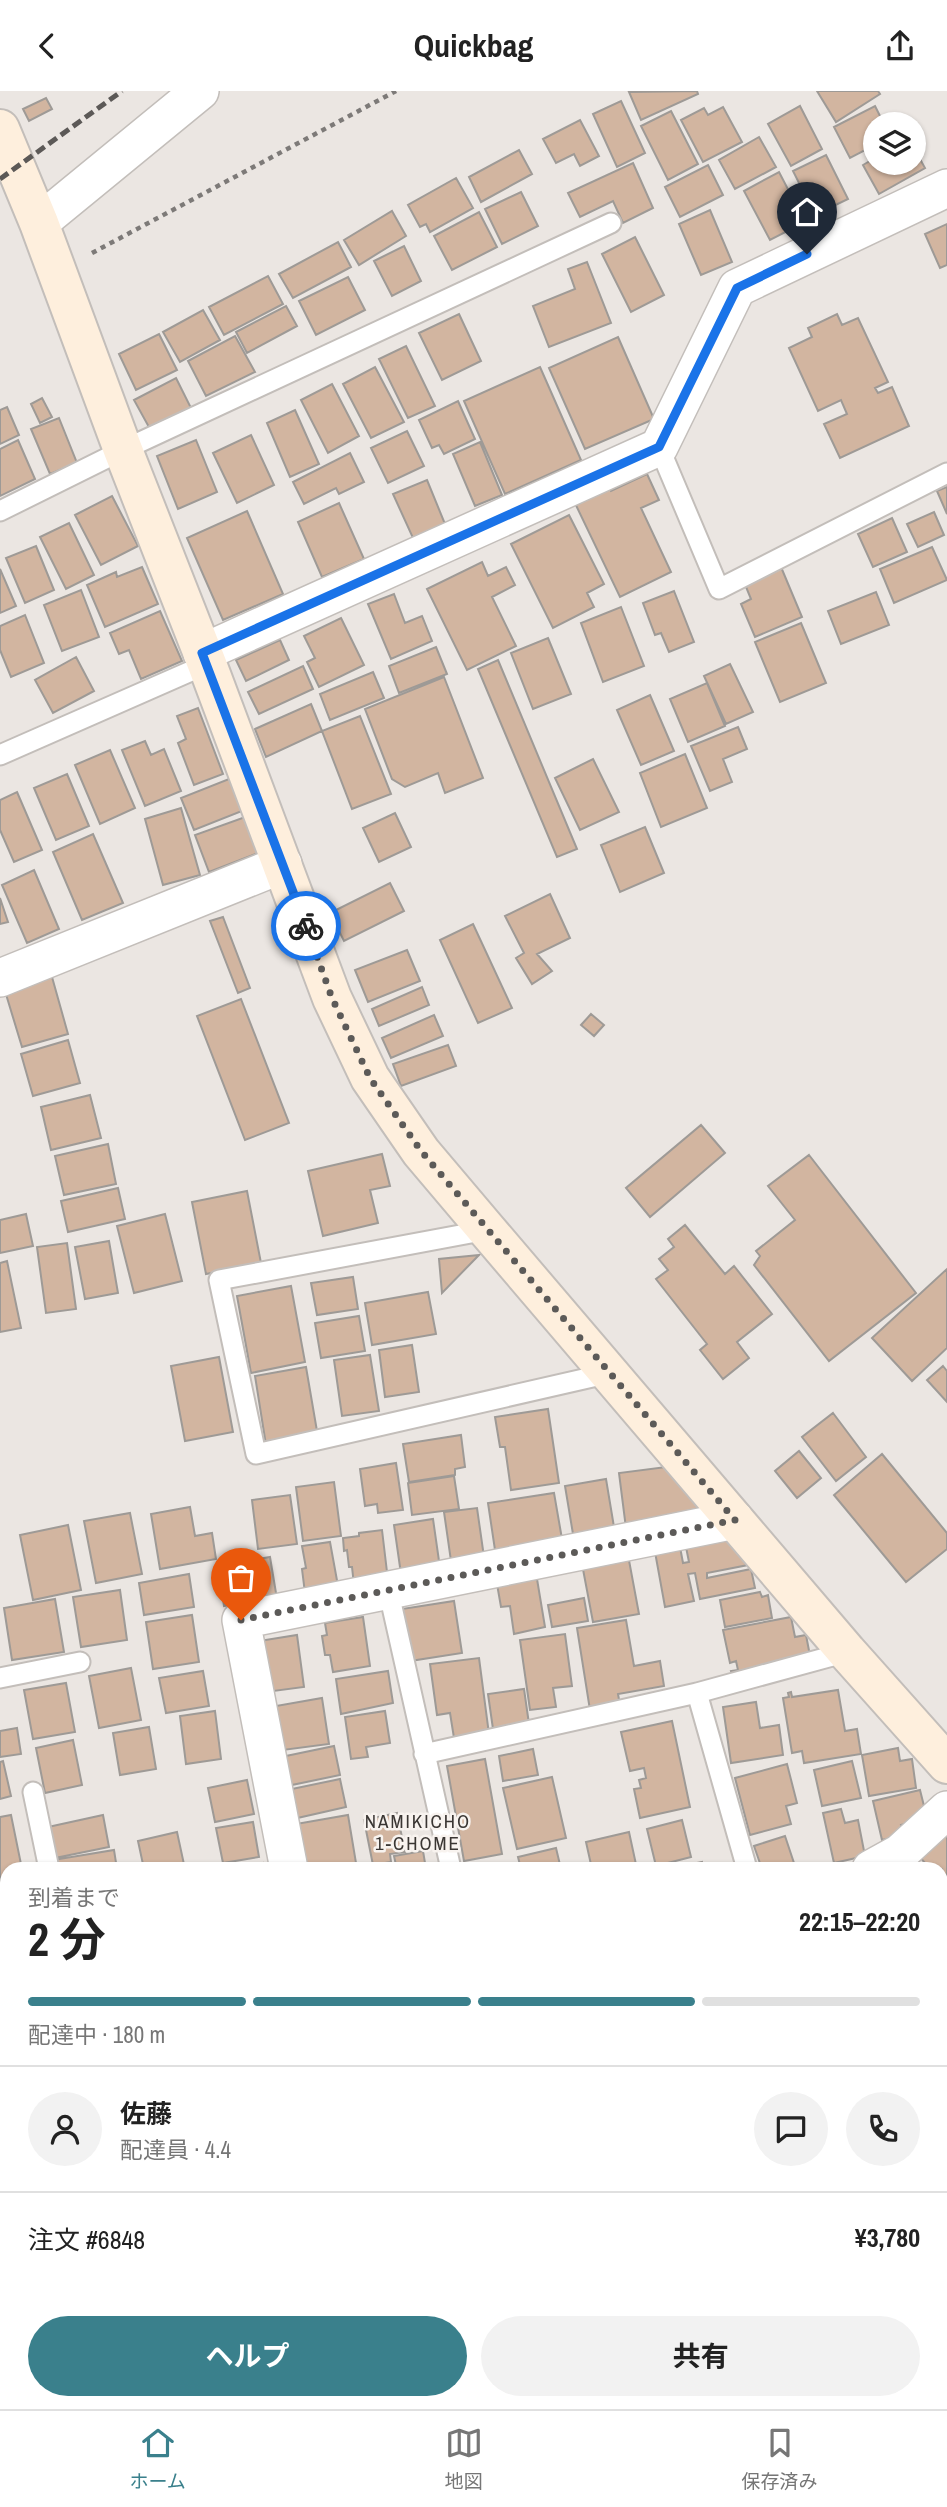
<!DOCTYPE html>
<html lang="ja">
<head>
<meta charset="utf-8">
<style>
	:root { --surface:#fff; --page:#f2f2f2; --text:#222; --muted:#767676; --line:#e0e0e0; --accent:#3a808c }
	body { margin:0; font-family:"Archivo Narrow","Noto Sans JP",sans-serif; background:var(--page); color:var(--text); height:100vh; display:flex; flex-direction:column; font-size:26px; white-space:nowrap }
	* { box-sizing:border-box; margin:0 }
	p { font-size:23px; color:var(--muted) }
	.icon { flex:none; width:38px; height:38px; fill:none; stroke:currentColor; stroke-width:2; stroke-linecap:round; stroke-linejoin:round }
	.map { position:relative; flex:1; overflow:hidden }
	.drawer { position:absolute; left:0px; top:1771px; width:948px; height:548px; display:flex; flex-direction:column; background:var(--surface); border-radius:21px 21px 0 0; box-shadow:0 2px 5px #0004 }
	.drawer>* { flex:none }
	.controls { position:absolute; left:863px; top:21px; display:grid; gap:14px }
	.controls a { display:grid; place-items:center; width:63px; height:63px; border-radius:50%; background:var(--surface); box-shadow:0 2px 5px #0004; font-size:35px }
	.pin { position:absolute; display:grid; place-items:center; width:60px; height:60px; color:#fff; margin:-72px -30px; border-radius:50% 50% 50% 0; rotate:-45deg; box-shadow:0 0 7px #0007 }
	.pin .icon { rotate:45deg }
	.courier { position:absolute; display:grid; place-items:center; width:70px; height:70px; margin:-35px; border:5px solid #1a73e8; border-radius:50%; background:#fff; color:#222; box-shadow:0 2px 9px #0007 }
	.headline em { font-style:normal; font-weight:700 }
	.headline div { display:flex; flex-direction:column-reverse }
	.headline { display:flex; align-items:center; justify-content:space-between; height:119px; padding:0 28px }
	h1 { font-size:46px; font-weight:700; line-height:52px }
	.bar { display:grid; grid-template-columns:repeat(4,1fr); gap:10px 7px; align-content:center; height:84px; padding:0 28px }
	.bar i { height:9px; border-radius:5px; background:var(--line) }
	.bar .active { background:var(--accent) }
	.bar p { grid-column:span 4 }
	.line { display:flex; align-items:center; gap:18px; padding:0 28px; border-top:2px solid var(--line) }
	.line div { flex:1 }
	.round { display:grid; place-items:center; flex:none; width:74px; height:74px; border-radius:37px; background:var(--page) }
	.primary-button { display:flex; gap:14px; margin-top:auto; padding:14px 28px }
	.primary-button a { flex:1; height:80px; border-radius:42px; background:var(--accent); color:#fff; font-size:28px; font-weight:700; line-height:80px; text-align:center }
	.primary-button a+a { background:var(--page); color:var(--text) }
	header { display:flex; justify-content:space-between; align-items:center; height:91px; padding:0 28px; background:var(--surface); font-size:32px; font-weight:700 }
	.tabs { display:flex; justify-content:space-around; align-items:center; height:98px; border-top:2px solid var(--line); background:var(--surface); font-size:19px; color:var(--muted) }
	.tabs a { display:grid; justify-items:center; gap:4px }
	.tabs .active { color:var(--accent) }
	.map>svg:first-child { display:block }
	.building { fill:#d2b5a0; stroke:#9e9a96; stroke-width:2 }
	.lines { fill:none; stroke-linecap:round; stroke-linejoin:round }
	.lane-casing { stroke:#c3beba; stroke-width:23 }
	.street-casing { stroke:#c3beba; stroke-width:40 }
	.secondary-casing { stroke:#c3beba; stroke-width:42 }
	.path { stroke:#7d7a78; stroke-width:4.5; stroke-dasharray:5 5; stroke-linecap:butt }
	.lane { stroke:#fff; stroke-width:19 }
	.street { stroke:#fff; stroke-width:37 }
	.secondary { stroke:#feefdd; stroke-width:38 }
	.rail { stroke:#5c5957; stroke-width:5; stroke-dasharray:10 5; stroke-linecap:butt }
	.done { stroke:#5c5a58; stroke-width:7; stroke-dasharray:0 12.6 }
	.route { stroke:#1a73e8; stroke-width:9 }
	.labels { text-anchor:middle; stroke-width:5; stroke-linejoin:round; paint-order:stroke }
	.neighbourhood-label { font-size:19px; letter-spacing:2px; fill:#3a3633; stroke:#f8f3ef }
</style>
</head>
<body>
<header><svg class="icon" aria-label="back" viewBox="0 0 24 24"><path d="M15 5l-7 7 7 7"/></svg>Quickbag<svg class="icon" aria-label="share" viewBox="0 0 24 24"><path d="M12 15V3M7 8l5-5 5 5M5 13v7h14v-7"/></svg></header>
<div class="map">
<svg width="947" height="2318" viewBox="0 0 947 2318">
	<rect width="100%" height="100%" fill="#ebe6e2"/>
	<!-- building -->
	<path class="building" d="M697 0 698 3 641 29 629 1Z
		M817 0H878L880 3 836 31Z
		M46 7 52 18 29 30 23 18Z
		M621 10 645 62 617 76 593 23Z
		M800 15 822 58 791 75 768 33Z
		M875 15 884 33H875V54L850 67 834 36Z
		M723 16 742 51 703 71 681 29 704 17 708 24Z
		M671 20 698 73 668 89 641 35Z
		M580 29 599 65 580 75 574 63 556 72 543 48Z
		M759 46 776 76 735 98 719 69Z
		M914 57 925 77 879 103 863 74 875 67V72H914Z
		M519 59 532 83 481 111 469 86Z
		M826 64 848 108 815 124 793 80Z
		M633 72 653 117 623 132 613 110 580 126 568 102Z
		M708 74 723 104 680 126 665 96Z
		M779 81 805 131 770 149 744 100Z
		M456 87 473 117 430 141 426 133 420 136 408 114Z
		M521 101 538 135 502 153 485 118Z
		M710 119 732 171 701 184 679 133Z
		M392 120 406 145 359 174 344 149Z
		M479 121 497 156 452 179 434 145Z
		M947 133V174L940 177 925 143Z
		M635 146 664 204 631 221 602 163Z
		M338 151 351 176 293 207 279 183Z
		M404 155 421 190 392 205 374 170Z
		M587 171 611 232 549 256 533 215 575 198 568 178Z
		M268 185 283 213 224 244 209 216Z
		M348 186 365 219 316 244 299 210Z
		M286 215 297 235 247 262 236 241Z
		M203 219 220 249 180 271 163 241Z
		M459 223 481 270 442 289 419 242Z
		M837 223 842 234 858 227 888 291 875 297 878 302 892 296 909 335 840 367 824 333 847 323 841 309 818 320 789 257 812 246 808 237Z
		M159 243 177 279 136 299 119 263Z
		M235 245 255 281 206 305 188 270Z
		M618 246 654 328 585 358 549 277Z
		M406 255 435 315 408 327 379 268Z
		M375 276 404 331 371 347 343 293Z
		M540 276 581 369 505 403 464 310Z
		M176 287 191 317 150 338 134 309Z
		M332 293 359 345 328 362 301 309Z
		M42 307 52 326 40 332 31 313Z
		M458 310 475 348 444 363 439 354 432 357 419 329Z
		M7 316 19 344 0 353V319Z
		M295 319 319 373 290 386 267 332Z
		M59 327 77 372 50 383 31 338Z
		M407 340 424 375 388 392 371 357Z
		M251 344 274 394 237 412 213 362Z
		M18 349 35 388 0 405V358Z
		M196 349 217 401 178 418 157 365Z
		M480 351 502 404 475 415 453 363Z
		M350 362 364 391 339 403 336 397 304 413 293 391Z
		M647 383 659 409 641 417 671 481 620 506 573 408 607 391 611 400Z
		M427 389 445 433 413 447 393 403Z
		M947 396V423L937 400Z
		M112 405 138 455 101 474 75 424Z
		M339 412 364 468 322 486 298 431Z
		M247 420 283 503 223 529 187 447Z
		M934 421 944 444 918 456 907 433Z
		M569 424 604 493 587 502 594 516 553 537 511 453Z
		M892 427 907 461 873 476 858 443Z
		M69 432 94 484 66 498 40 446Z
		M36 455 54 499 25 512 6 467Z
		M932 456 947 489 894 512 880 478Z
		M482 471 488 485 506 476 515 494 492 506 516 555 467 579 427 498Z
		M142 476 158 513 105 536 87 494 116 481 117 486Z
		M781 476 802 526 755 546 741 513 751 508 744 491Z
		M0 478 16 515 0 522Z
		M81 499 99 546 62 560 44 514Z
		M674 500 694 551 669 561 661 542 655 544 643 512Z
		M876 501 889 534 841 553 828 520Z
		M394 503 405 532 422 525 432 550 391 568 368 513Z
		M621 516 644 575 603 591 581 532Z
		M160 520 182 570 141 588 129 559 119 563 110 542Z
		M25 524 44 572 11 586 0 559V535Z
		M341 527 364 574 319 596 307 571 315 567 304 545Z
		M801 532 826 592 780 611 755 551Z
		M548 547 571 603 533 618 511 562Z
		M280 549 289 569 246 590 236 569Z
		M436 556 447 583 399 602 389 575Z
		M76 566 94 600 53 622 35 589Z
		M498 569 577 758 557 766 478 578Z
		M730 573 753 621 726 633 704 585Z
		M303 575 313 598 259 623 248 601Z
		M373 581 384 607 330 629 320 603Z
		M444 586 483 687 445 702 438 682 405 696 392 688 365 618Z
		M707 592 725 635 688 651 670 608Z
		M650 604 674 660 641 674 617 619Z
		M311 613 322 640 266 666 255 638Z
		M198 617 223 683 194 694 178 652 186 648 177 625Z
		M360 625 391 703 352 718 322 640Z
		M738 636 747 658 723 668 732 691 710 700 691 655Z
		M145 650 151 664 164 658 181 700 145 715 122 659Z
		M110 659 135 717 100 733 75 674Z
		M685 663 707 717 661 736 640 682Z
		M593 668 619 721 580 739 555 687Z
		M67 683 89 735 56 749 34 697Z
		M234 686 247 718 194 739 181 707Z
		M17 701 42 759 14 771 0 739V709Z
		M181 717 200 784 163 794 145 728Z
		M395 722 411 756 379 771 363 737Z
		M248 725 261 761 209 781 195 744Z
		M645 736 664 782 620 801 601 754Z
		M93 743 123 812 82 829 53 761Z
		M34 779 59 838 27 852 2 794Z
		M390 792 404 820 344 850 330 822Z
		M550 803 570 847 537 863 552 880 532 893 516 867 524 862 505 825Z
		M0 807 8 831 0 833Z
		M223 826 250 897 238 902 210 830Z
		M473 833 512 917 478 932 440 849Z
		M407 859 420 890 368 911 355 879Z
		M52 886 68 943 22 956 5 900Z
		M422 896 429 914 379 935 372 918Z
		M241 908 289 1032 245 1049 197 925Z
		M591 923 604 934 594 945 581 934Z
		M434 924 443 945 391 967 382 947Z
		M68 949 80 992 33 1005 21 963Z
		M448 954 456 975 401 995 393 973Z
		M90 1004 101 1047 51 1059 41 1016Z
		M701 1034 725 1062 650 1126 626 1097Z
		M108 1053 116 1093 64 1104 55 1065Z
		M382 1063 390 1095 370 1099 378 1132 323 1145 308 1080Z
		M809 1064 916 1202 829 1270 754 1174 760 1165 756 1160 795 1129 768 1095Z
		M118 1097 125 1128 68 1141 61 1110Z
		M247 1100 261 1172 206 1183 192 1111Z
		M26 1123 33 1155 0 1162V1129Z
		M165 1123 182 1190 134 1202 117 1135Z
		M685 1134 725 1183 734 1175 772 1223 737 1251 749 1267 723 1288 700 1259 707 1253 656 1188 668 1179 659 1168 674 1156 668 1148Z
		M109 1150 118 1202 85 1208 75 1156Z
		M67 1152 76 1218 46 1222 37 1156Z
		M479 1164 442 1202 439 1168Z
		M7 1170 21 1237 0 1241V1172Z
		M947 1178V1257L912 1290 872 1247Z
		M353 1186 358 1218 317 1224 311 1192Z
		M291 1195 305 1271 251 1282 237 1205Z
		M428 1201 436 1243 372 1254 365 1212Z
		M359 1225 365 1260 321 1267 315 1232Z
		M412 1254 419 1301 385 1306 379 1259Z
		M370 1264 379 1320 342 1325 334 1269Z
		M219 1266 233 1341 185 1350 171 1275Z
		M943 1275 947 1280V1311L927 1289Z
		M306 1276 318 1346 266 1354 255 1285Z
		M548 1318 559 1392 511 1399 505 1356H500L495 1326Z
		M833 1322 866 1366 836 1390 802 1346Z
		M461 1344 465 1376 455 1378V1384L409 1391 403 1353Z
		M799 1360 821 1387 797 1407 775 1380Z
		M882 1363 947 1442V1458L906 1491 834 1404Z
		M396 1372 403 1419 378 1422 377 1413 365 1415 360 1378Z
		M666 1376 699 1413 701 1428 627 1445 619 1382Z
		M454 1385 459 1418 412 1424 408 1392Z
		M606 1388 615 1442 574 1449 565 1395Z
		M334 1391 341 1445 303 1450 296 1396Z
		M554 1402 562 1448 495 1459 488 1412Z
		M290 1404 297 1453 258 1458 252 1409Z
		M190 1416 195 1445 212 1442 216 1468 160 1478 151 1423Z
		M477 1417 484 1466 451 1470 444 1421Z
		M130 1422 142 1483 96 1492 84 1430Z
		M433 1428 440 1477 401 1483 394 1434Z
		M68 1434 81 1499 33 1509 20 1444Z
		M382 1439 387 1481H384L385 1490 354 1494 352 1476H349L347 1459 344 1460 343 1447 359 1445V1442Z
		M726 1448 748 1474 707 1482V1487L751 1478 755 1497 700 1508 695 1482 688 1483 694 1510 665 1516 655 1461 680 1456 683 1472 689 1471 686 1456Z
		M330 1451 340 1506 306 1510 302 1478 306 1477 302 1455Z
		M628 1464 639 1523 593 1531 582 1473Z
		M270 1466 278 1514 240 1512 224 1515 218 1475Z
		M189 1483 194 1516 144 1524 139 1492Z
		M537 1488 545 1536 514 1543 510 1515 501 1516 497 1493Z
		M120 1499 127 1549 81 1556 73 1506Z
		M760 1501 762 1506 768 1504 772 1527 725 1536 720 1509Z
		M584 1507 588 1530 552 1536 548 1514Z
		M55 1508 64 1561 12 1569 4 1517Z
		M454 1510 462 1562 410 1570 402 1518Z
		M192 1524 199 1571 153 1578 146 1531Z
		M363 1526 370 1575 333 1581 330 1564H325L322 1545 327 1544 325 1532Z
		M791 1526 795 1546 806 1544 811 1570 733 1586 731 1580 738 1579 736 1570 730 1572 723 1539Z
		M626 1529 634 1575 660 1570 664 1595 618 1603 620 1614 590 1619 577 1537Z
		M565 1543 572 1595 553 1597 556 1616 530 1619 520 1549Z
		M297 1544 304 1596 266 1601 259 1550Z
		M479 1567 489 1643 454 1647 450 1622 437 1624 430 1573Z
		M131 1577 141 1629 99 1637 89 1585Z
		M203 1580 209 1615 166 1622 159 1587Z
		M388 1580 393 1612 341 1623 336 1588Z
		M66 1592 75 1641 33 1648 24 1599Z
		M524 1598 529 1633 493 1638 488 1603Z
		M838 1599 845 1640 857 1638 861 1663 804 1672 802 1660 792 1662 783 1607 789 1606 788 1602 791 1601 792 1606Z
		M322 1607 329 1653 283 1659 276 1615Z
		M756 1611 760 1637 779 1634 783 1664 731 1672 723 1616Z
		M215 1620 221 1668 186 1673 180 1625Z
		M385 1620 390 1652 366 1656 368 1666 351 1668 345 1626Z
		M672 1630 690 1716 640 1727 634 1698 641 1697 639 1689 646 1687 644 1677 630 1680 621 1641Z
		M149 1636 156 1678 120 1684 113 1642Z
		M17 1637 21 1663 0 1666V1640Z
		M73 1649 82 1694 45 1702 36 1657Z
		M334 1655 340 1684 287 1695 281 1666Z
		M898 1657 900 1670 912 1668 916 1697 869 1705 862 1664Z
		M533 1658 538 1684 503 1690 499 1665Z
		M485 1668 502 1763 464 1770 447 1675Z
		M3 1670 11 1705 0 1708V1671Z
		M852 1670 861 1707 822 1715 814 1679Z
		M787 1673 797 1712 786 1715 791 1733 750 1744 735 1687Z
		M552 1686 566 1747 517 1758 503 1697Z
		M340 1688 346 1716 293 1728 287 1699Z
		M247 1689 254 1723 215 1731 208 1697Z
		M920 1699 927 1727 901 1734 904 1744 882 1749 873 1710Z
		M841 1718 845 1732 858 1729 865 1765 834 1772 823 1722Z
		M397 1722 405 1761 390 1763 391 1771 373 1774 364 1729Z
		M11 1724 22 1778H7V1790L0 1792V1726Z
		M103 1724 109 1756 55 1767 48 1736Z
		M348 1724 357 1778H304L296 1733Z
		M682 1729 691 1766 656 1775 647 1738Z
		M253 1731 259 1766 223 1772 216 1737Z
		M177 1741 185 1778H144L138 1750Z
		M629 1741 637 1778H592L586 1751Z
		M947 1742V1790L943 1793 942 1778H930L919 1765Z
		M785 1745 796 1778H762L754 1755Z
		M556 1757 561 1778H521L518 1766Z
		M114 1759 117 1778H54L53 1769Z
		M423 1760 426 1778H376L396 1774 394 1765Z
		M702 1771 703 1778H668Z
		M263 1772 264 1778H233Z
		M7 1793V1853L0 1828V1795Z
		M947 1812V1869L942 1870V1813Z
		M7 1871V1891L5 1892 2 1873Z
		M942 1919 947 1952 942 1953Z
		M7 1938V1974H0V1940Z
		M0 1980H7V2007L0 2008Z
		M7 2011V2040L0 2041V2012Z
		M7 2043V2072L0 2073V2044Z"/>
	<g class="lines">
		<!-- lane casing -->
		<g class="lane-casing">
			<path id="lane" d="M659 356 719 498 947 382
				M0 420 123 359 611 132
				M0 664 207 573
				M487 1139 219 1189 256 1363 610 1282
				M388 1498 451 1778
				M0 1587 80 1571
				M697 1602 747 1778
				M424 1663 697 1602 847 1561
				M33 1701 49 1778
				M942 1969 947 1968"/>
		</g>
		<!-- street casing -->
		<g class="street-casing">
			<path id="street" d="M39 132 200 0
				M202 562 659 356 737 197 947 97
				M0 887 283 773
				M289 1778 241 1529 735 1429
				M871 1778 900 1762 947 1719
				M0 1918 7 1917
				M942 2273H947
				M0 2283 2 2305
				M222 2312V2318"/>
		</g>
		<!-- secondary casing -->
		<g class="secondary-casing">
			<path id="secondary" d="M0 38 39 132 123 359 207 573 332 907 370 987 421 1061 487 1139 847 1561 947 1673"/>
		</g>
		<!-- path -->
		<path class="path" d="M92 162 396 0"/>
		<!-- lane -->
		<use href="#lane" class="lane"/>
		<!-- street -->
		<use href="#street" class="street"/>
		<!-- secondary -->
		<use href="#secondary" class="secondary"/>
		<!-- rail -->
		<path class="rail" d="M0 88 122 0"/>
	</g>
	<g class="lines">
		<!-- done -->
		<path class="done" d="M241 1529 735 1429 421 1060 370 987 332 907 306 835"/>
		<!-- route -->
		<path class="route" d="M306 835 202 562 659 356 737 197 807 163"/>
	</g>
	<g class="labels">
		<!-- neighbourhood labels -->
		<g class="neighbourhood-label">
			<text x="418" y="1737">NAMIKICHO<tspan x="418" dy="22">1-CHOME</tspan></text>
		</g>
	</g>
</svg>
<div class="controls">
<a><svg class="icon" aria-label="layers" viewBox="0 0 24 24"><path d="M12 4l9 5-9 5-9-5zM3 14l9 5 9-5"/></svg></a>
</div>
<div class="pin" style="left:241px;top:1529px;background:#ea580c"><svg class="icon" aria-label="bag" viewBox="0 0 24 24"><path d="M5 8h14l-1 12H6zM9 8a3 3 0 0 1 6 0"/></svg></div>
<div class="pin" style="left:807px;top:163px;background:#1f2937"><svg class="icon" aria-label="home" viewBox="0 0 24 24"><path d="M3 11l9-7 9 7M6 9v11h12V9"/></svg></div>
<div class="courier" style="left:306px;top:835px"><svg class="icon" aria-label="bike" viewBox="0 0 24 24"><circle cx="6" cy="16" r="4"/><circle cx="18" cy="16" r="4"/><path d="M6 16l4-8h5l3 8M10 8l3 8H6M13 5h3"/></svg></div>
<section class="drawer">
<div class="headline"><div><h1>2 分</h1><p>到着まで</p></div><em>22:15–22:20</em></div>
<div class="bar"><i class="active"></i><i class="active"></i><i class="active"></i><i></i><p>配達中 · 180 m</p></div>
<div class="line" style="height:126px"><a class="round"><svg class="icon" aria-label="person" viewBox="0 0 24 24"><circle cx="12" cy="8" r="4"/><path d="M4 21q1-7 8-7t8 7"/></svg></a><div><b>佐藤</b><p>配達員 · 4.4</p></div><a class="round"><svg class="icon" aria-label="chat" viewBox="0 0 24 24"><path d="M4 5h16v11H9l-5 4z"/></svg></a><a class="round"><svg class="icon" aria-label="phone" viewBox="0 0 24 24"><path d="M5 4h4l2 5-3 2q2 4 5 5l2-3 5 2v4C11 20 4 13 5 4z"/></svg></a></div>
<div class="line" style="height:91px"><div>注文 #6848</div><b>¥3,780</b></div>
<div class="primary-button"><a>ヘルプ</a><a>共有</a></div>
</section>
</div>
<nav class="tabs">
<a class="active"><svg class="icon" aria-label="home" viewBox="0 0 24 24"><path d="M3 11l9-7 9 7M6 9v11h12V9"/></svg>ホーム</a>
<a><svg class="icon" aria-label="map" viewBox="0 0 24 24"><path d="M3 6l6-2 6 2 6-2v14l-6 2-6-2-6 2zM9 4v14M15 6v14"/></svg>地図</a>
<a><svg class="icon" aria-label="saved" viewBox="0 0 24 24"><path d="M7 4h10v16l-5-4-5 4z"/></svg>保存済み</a>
</nav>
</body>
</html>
